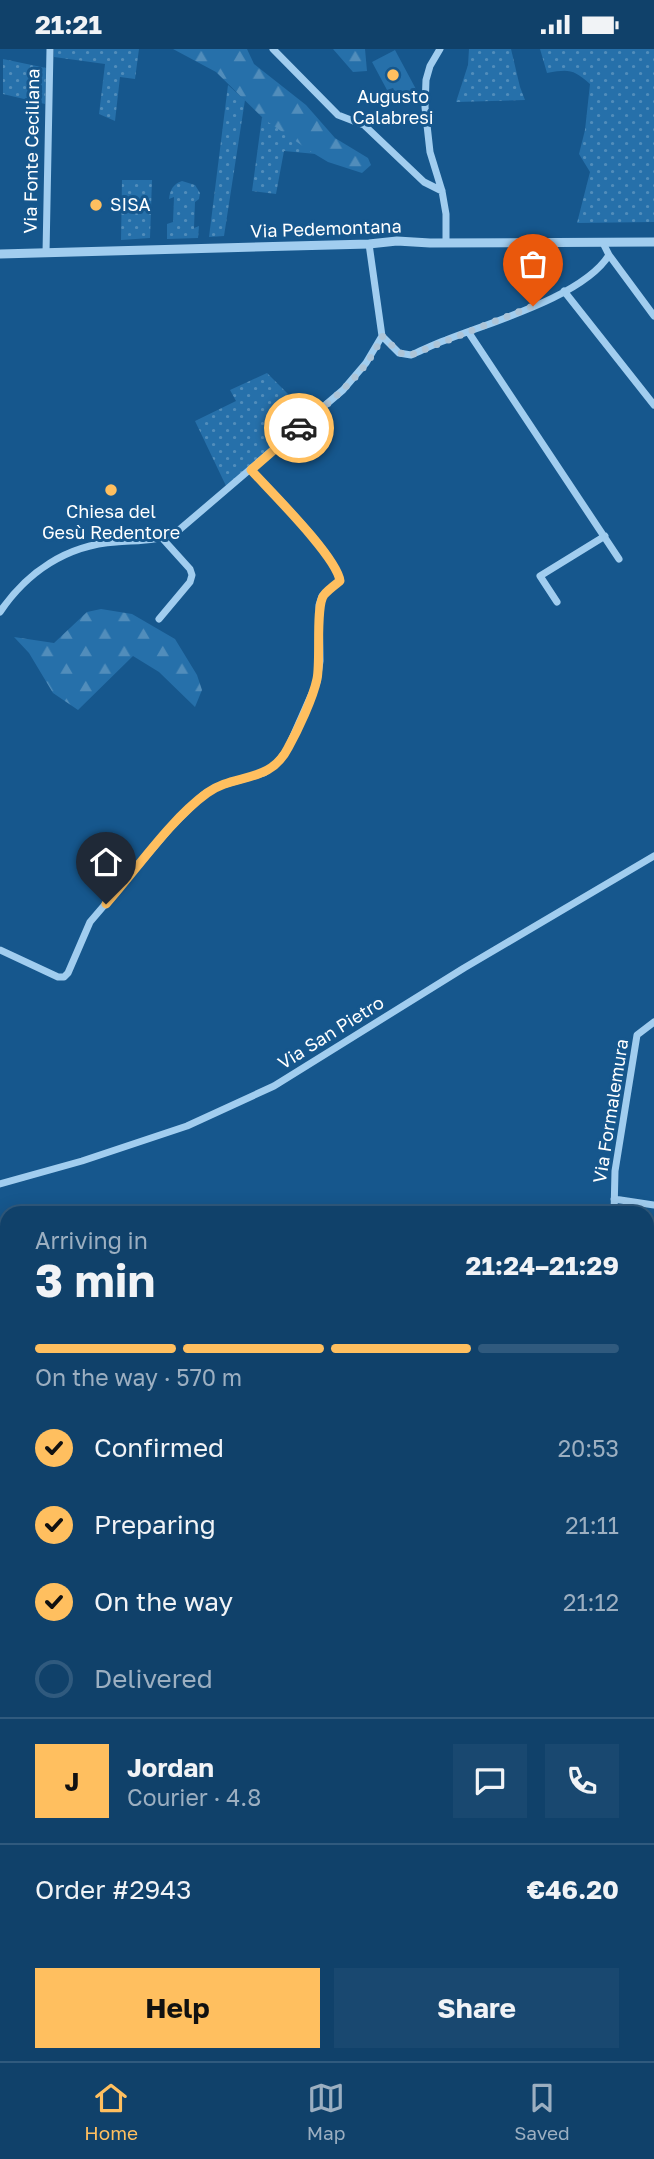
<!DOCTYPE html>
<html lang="en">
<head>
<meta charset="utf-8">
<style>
	:root { --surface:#10416a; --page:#194870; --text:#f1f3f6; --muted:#9cafc1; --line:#305a7e; --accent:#ffbf5f }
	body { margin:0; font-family:"Golos Text",sans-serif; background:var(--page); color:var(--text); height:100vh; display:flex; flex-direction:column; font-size:26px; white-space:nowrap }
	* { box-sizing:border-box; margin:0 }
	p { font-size:23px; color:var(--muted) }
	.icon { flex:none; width:38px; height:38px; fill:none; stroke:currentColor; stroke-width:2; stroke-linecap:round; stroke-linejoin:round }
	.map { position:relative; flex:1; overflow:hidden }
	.side { position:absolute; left:0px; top:1157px; width:654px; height:856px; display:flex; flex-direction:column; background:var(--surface); border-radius:21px 21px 0 0; box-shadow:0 4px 18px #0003,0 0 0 2px var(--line) }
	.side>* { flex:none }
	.pin { position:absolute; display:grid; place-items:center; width:60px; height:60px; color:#fff; margin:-72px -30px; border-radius:50% 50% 50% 0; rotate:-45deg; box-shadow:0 0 7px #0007 }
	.pin .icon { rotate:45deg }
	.courier { position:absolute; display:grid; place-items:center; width:70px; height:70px; margin:-35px; border:5px solid #ffbf5f; border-radius:50%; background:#fff; color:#222; box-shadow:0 2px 9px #0007 }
	.headline em { font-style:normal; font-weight:700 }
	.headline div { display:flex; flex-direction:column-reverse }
	.headline { display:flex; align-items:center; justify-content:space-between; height:119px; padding:0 35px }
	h1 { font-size:46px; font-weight:700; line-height:52px }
	.bar { display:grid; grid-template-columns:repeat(4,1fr); gap:10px 7px; align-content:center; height:84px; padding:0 35px }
	.bar i { height:9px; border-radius:5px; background:var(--line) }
	.bar .selected { background:var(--accent) }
	.bar p { grid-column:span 4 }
	.line { display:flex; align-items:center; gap:18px; padding:0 35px; border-top:2px solid var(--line) }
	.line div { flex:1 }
	.round { display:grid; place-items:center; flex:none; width:74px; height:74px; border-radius:0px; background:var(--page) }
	ol { padding:0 35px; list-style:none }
	li { display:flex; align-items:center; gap:21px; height:77px }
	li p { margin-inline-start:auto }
	li .icon { padding:7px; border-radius:50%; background:var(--accent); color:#111; stroke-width:4 }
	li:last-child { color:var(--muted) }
	li i { width:38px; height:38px; border:4px solid var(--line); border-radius:50% }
	.primary-button { display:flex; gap:14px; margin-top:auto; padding:14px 35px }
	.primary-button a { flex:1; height:80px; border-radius:0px; background:var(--accent); color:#111; font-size:28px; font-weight:700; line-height:80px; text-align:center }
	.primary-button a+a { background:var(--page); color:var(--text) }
	.status { display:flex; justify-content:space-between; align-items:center; height:49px; padding:0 35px; background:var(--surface); direction:ltr }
	.status svg { height:19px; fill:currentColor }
	.dock { display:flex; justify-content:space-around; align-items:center; height:98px; border-top:2px solid var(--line); background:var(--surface); font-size:19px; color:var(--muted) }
	.dock a { display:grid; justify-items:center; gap:4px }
	.dock .selected { color:var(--accent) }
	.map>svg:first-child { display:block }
	.green { fill:url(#green-dots) }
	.forest { fill:url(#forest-firs) }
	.pitch { fill:#2670aa }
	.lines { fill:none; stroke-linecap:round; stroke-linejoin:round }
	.minor { stroke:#a1cdef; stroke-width:7 }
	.tertiary { stroke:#a1cdef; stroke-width:9 }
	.done { stroke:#adc4d7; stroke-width:7; stroke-dasharray:0 12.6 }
	.route { stroke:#ffbf5f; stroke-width:9 }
	.poi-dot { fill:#ffbf5f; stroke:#16578d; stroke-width:2.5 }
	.labels { text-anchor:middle; stroke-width:6; stroke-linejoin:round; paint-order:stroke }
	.poi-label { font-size:18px; fill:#fff; stroke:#16578d }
	.street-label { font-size:18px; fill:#fff; stroke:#16578d }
</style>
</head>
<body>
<div class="status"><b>21:21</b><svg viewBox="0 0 49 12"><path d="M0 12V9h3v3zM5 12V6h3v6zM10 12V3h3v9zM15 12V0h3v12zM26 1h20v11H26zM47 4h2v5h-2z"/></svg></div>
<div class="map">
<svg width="654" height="2012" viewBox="0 0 654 2012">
	<defs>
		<pattern id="green-dots" width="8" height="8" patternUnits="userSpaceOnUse" patternTransform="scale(1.75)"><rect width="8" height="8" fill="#2670aa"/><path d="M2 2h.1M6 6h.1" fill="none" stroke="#518dbb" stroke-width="1.8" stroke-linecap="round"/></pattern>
		<pattern id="forest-firs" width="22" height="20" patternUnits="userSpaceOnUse" patternTransform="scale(1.75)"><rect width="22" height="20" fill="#2670aa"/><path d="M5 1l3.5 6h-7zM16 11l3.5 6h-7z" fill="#518dbb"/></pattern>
	</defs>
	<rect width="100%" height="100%" fill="#16578d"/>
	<!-- green -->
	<path class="green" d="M54 0H139L135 30 120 28 115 72 99 65 105 15 54 8Z
		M469 0H511L520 38 525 51 456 53 468 16Z
		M540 0H654V173L577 174 590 123 579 105 585 81 590 35C573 20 569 20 547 24Z
		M3 10 46 19 45 55 3 45Z
		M228 36 245 51 224 187 209 188Z
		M262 68 316 105 284 102 276 145 252 142Z
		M122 131H152L150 189 121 191Z
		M182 132 195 136 200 144 199 150 195 153 194 179 199 177 198 189 167 190V175L173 173 174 148 169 150C170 141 173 135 182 132Z
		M267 324 309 366 227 439 195 372 236 352 230 341Z
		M0 1636 7 1637V2006H128L129 2012H0Z
		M648 1647H654V1726L648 1727Z"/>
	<!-- forest -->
	<path class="forest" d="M173 0H247L254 15 306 56 335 89 368 109 371 116 362 124 328 113 313 104 265 71 216 23Z
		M333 0H365L367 22 353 23Z
		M101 560 132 565 175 590 197 626 202 641 195 658 159 623 133 607 78 661 53 644 29 604 14 588 54 594 87 563Z
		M7 1347V1421L0 1427V1354Z
		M7 1474V1637L0 1636V1482Z"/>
	<!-- pitch -->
	<path class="pitch" d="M395 1 417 42 399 51 393 39 387 41 372 13Z"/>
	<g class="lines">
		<!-- minor -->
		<path class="minor" d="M273 0 338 66 364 76 424 133 442 142
			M440 0 430 17 426 31 425 58 430 103 442 142 446 165V194
			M46 204 50 0
			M609 206 654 267
			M564 242 654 356
			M469 284 619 510
			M382 287 399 304 411 306C423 301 434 295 446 291 491 273 584 247 609 206L603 194
			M557 553 540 527 605 487
			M0 563C27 523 67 496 116 493 138 491 159 493 179 481L343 341 366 314 382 287 369 195
			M159 570 190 533 192 526 190 520 162 489
			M0 901 58 928H64L68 924 90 873 172 777 203 746 216 738 264 724 276 715 287 701 317 633 320 612 319 556 322 547 340 532C337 507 271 442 251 421
			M0 1135 82 1112 187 1077 274 1037 464 919 654 807
			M614 1150 654 1156
			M614 1164 615 1122 637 986 654 973
			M648 1610H654
			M648 1944 654 1945
			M290 2012 295 2006"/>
		<!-- tertiary -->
		<path class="tertiary" d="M0 205 369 195 397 192 430 194 654 193"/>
	</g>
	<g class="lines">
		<!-- done -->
		<path class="done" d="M299 379C330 352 366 326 382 287L400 304 411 306 533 257"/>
		<!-- route -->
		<path class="route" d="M106 855C137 820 170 771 207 744 234 724 270 735 288 699 298 681 313 649 317 630 321 611 315 557 324 546 328 541 335 536 340 532 337 508 270 442 251 421L299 379"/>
	</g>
	<!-- markers -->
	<g class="poi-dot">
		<circle cx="393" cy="26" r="7"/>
		<circle cx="96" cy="156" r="7"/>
		<circle cx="111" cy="441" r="7"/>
	</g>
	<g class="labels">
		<!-- poi labels -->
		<g class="poi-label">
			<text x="393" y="54">Augusto<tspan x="393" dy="21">Calabresi</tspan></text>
			<text x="110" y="162" text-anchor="start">SISA</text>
			<text x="111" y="469">Chiesa del<tspan x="111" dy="21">Gesù Redentore</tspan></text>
		</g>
		<!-- street labels -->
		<g class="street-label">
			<text transform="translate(32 102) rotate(-89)" y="6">Via Fonte Ceciliana</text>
			<text transform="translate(326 180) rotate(-2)" y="6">Via Pedemontana</text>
			<text transform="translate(331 984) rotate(-32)" y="6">Via San Pietro</text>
			<text transform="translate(611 1062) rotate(-81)" y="6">Via Formalemura</text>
		</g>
	</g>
</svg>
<div class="pin" style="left:533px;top:257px;background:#ea580c"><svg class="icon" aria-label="bag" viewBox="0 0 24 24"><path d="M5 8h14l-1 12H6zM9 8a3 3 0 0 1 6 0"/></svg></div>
<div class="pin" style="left:106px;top:855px;background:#1f2937"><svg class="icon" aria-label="home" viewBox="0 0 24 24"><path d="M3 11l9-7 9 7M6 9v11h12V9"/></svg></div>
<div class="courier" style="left:299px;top:379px"><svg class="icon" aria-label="car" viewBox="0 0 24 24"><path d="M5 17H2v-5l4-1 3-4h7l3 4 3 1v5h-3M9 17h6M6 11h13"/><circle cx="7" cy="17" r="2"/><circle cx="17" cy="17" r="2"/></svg></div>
<section class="side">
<div class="headline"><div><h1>3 min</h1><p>Arriving in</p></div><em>21:24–21:29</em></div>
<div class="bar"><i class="selected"></i><i class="selected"></i><i class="selected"></i><i></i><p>On the way · 570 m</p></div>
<ol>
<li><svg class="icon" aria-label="check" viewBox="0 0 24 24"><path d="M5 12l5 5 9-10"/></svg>Confirmed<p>20:53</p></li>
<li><svg class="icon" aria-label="check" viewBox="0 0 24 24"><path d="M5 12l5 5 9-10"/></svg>Preparing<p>21:11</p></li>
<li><svg class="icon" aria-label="check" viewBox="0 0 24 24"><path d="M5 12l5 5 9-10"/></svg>On the way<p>21:12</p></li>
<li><i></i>Delivered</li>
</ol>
<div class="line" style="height:126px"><b class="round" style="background:var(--accent);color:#111">J</b><div><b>Jordan</b><p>Courier · 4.8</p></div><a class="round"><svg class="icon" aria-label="chat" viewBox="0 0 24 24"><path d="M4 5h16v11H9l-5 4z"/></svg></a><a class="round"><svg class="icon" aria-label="phone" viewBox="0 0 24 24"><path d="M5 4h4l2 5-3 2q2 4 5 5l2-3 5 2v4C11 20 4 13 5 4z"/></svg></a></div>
<div class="line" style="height:91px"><div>Order #2943</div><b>€46.20</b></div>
<div class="primary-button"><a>Help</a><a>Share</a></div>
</section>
</div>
<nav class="dock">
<a class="selected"><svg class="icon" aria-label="home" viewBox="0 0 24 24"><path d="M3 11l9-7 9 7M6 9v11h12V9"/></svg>Home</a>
<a><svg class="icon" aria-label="map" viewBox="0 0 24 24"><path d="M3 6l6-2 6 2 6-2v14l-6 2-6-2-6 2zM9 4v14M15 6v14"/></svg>Map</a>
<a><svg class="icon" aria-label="saved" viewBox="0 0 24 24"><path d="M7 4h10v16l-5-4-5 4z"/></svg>Saved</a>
</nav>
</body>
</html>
